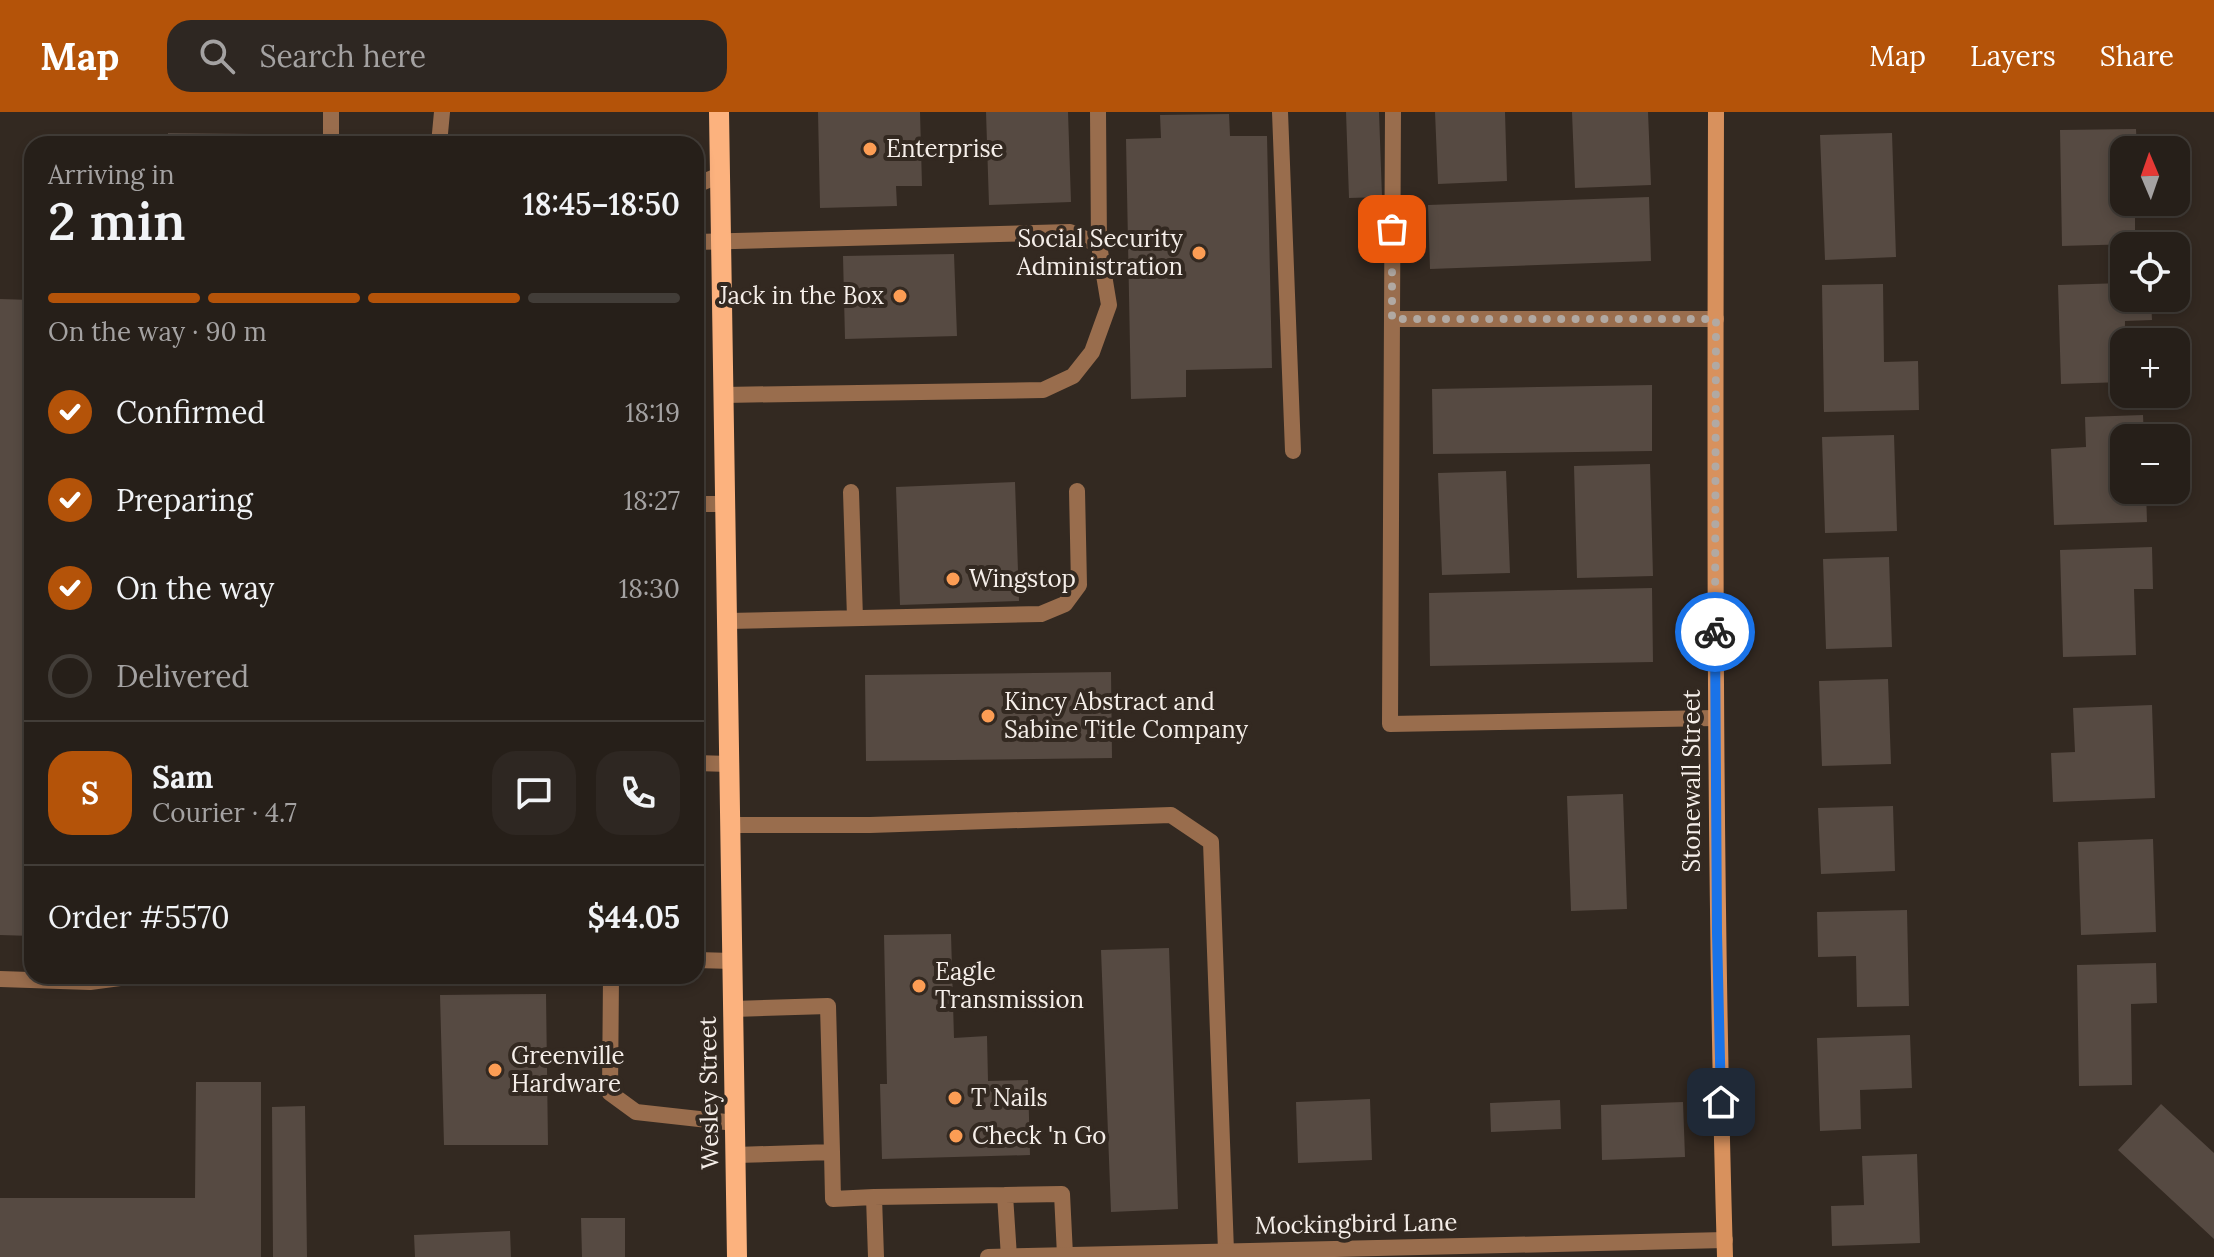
<!DOCTYPE html>
<html lang="en">
<head>
<meta charset="utf-8">
<style>
	:root { --surface:#261f19; --page:#2e2722; --text:#f1f3f6; --muted:#a4a2a2; --line:#423d38; --accent:#b45309 }
	body { margin:0; font-family:Lora,serif; background:var(--page); color:var(--text); height:100vh; display:flex; flex-direction:column; font-size:30px; white-space:nowrap }
	* { box-sizing:border-box; margin:0 }
	p { font-size:26px; color:var(--muted) }
	.icon { flex:none; width:44px; height:44px; fill:none; stroke:currentColor; stroke-width:2; stroke-linecap:round; stroke-linejoin:round }
	.map { position:relative; flex:1; overflow:hidden }
	.drawer { position:absolute; left:24px; top:24px; width:680px; height:848px; display:flex; flex-direction:column; background:var(--surface); border-radius:24px; box-shadow:0 4px 12px #0003,0 0 0 2px var(--line) }
	.drawer>* { flex:none }
	.needle { width:52px; rotate:358deg }
	.fabs { position:absolute; left:2110px; top:24px; display:grid; gap:16px }
	.fabs a { display:grid; place-items:center; width:80px; height:80px; border-radius:16px; background:var(--surface); box-shadow:0 4px 12px #0003,0 0 0 2px var(--line); font-size:40px }
	.pin { position:absolute; display:grid; place-items:center; width:68px; height:68px; color:#fff; margin:-34px; border-radius:16px; box-shadow:0 4px 12px #0006 }
	.courier { position:absolute; display:grid; place-items:center; width:80px; height:80px; margin:-40px; border:6px solid #1a73e8; border-radius:50%; background:#fff; color:#222; box-shadow:0 2px 10px #0007 }
	.headline em { font-style:normal; font-weight:600 }
	.headline div { display:flex; flex-direction:column-reverse }
	.headline { display:flex; align-items:center; justify-content:space-between; height:136px; padding:0 24px }
	h1 { font-size:52px; font-weight:600; line-height:60px }
	.bar { display:grid; grid-template-columns:repeat(4,1fr); gap:12px 8px; align-content:center; height:96px; padding:0 24px }
	.bar i { height:10px; border-radius:6px; background:var(--line) }
	.bar .active { background:var(--accent) }
	.bar p { grid-column:span 4 }
	.line { display:flex; align-items:center; gap:20px; padding:0 24px; border-top:2px solid var(--line) }
	.line div { flex:1 }
	.round { display:grid; place-items:center; flex:none; width:84px; height:84px; border-radius:24px; background:var(--page) }
	ol { padding:0 24px; list-style:none }
	li { display:flex; align-items:center; gap:24px; height:88px }
	li p { margin-inline-start:auto }
	li .icon { padding:8px; border-radius:50%; background:var(--accent); color:#fff; stroke-width:4 }
	li:last-child { color:var(--muted) }
	li i { width:44px; height:44px; border:4px solid var(--line); border-radius:50% }
	header { display:flex; align-items:center; gap:48px; box-sizing:border-box; height:112px; padding:0 40px; background:var(--accent); color:#fff }
	header strong { font-size:38px }
	nav { display:flex; gap:44px; margin-inline-start:auto; font-size:28px }
	.search { width:560px; height:72px; background:var(--page); display:flex; align-items:center; gap:20px; box-sizing:border-box; padding:0 28px; border-radius:24px; color:var(--muted); font-size:30px }
	.map>svg:first-child { display:block }
	.building { fill:#564a42 }
	.lines { fill:none; stroke-linecap:round; stroke-linejoin:round }
	.lane { stroke:#996d4d; stroke-width:16 }
	.street { stroke:#996d4d; stroke-width:16 }
	.secondary { stroke:#d8915d; stroke-width:16 }
	.primary { stroke:#fcb27e; stroke-width:20 }
	.done { stroke:#b1a9a3; stroke-width:8; stroke-dasharray:0 14.4 }
	.route { stroke:#1a73e8; stroke-width:10 }
	.poi-dot { fill:#fc9d54; stroke:#332921; stroke-width:3 }
	.labels { text-anchor:middle; stroke-width:8; stroke-linejoin:round; paint-order:stroke }
	.poi-label { font-size:24px; fill:#f5eee9; stroke:#332921; text-anchor:start }
	.street-label { font-size:24px; fill:#f5eee9; stroke:#332921 }
</style>
</head>
<body>
<header>
<strong>Map</strong>
<div class="search"><svg class="icon" aria-label="search" viewBox="0 0 24 24"><circle cx="10" cy="10" r="6"/><path d="M15 15l6 6"/></svg>Search here</div>
<nav><a>Map</a><a>Layers</a><a>Share</a></nav>
</header>
<div class="map">
<svg width="2214" height="1145" viewBox="0 0 2214 1145">
	<rect width="100%" height="100%" fill="#332921"/>
	<!-- building -->
	<path class="building" d="M818 0H920L922 74H896L897 94 820 96Z
		M986 0H1068L1071 90 989 93Z
		M1346 0H1379L1382 85 1349 86Z
		M1435 0H1505L1507 69 1438 72Z
		M1572 0H1648L1651 73 1575 76Z
		M1229 2 1230 24H1267L1272 256 1186 258V285L1131 287 1126 27 1161 26 1160 3Z
		M2136 17 2137 38H2124V90H2155V97H2135V132L2062 134 2060 18Z
		M168 21 263 22V32H168Z
		M1892 21 1896 145 1825 148 1820 23Z
		M1649 85 1651 149 1430 157 1428 93Z
		M954 142 957 224 845 227 843 144Z
		M2124 171V186H2151L2152 208 2125 209 2124 270 2061 272 2058 173Z
		M1883 172 1884 250 1918 249 1919 298 1824 300 1822 173Z
		M0 187 32 188V824L0 823Z
		M1652 273V339L1433 342 1432 277Z
		M2143 303 2144 326H2124V378H2146L2147 410 2054 413 2051 337 2086 335 2085 305Z
		M1894 323 1897 419 1825 421 1822 325Z
		M1650 352 1653 464 1577 466 1574 354Z
		M1506 359 1510 461 1442 463 1438 361Z
		M1015 370 1019 489 900 493 896 375Z
		M2152 435 2153 477H2134L2136 543 2063 545 2060 438Z
		M1889 445 1892 535 1826 537 1823 447Z
		M1652 476 1653 550 1430 554 1429 481Z
		M1111 560 1112 646 866 649 865 563Z
		M1888 567 1891 652 1822 654 1819 569Z
		M2152 593 2155 686 2053 690 2051 641 2075 640 2073 596Z
		M1623 682 1627 797 1571 799 1567 684Z
		M1893 694 1895 759 1821 762 1818 696Z
		M2153 727 2156 820 2081 823 2078 730Z
		M1907 798 1909 894 1857 895 1856 844 1818 845 1817 800Z
		M951 822 954 926 987 924 988 969 1028 968 1030 1043 882 1047 880 972H887L884 823Z
		M1169 836 1178 1097 1111 1100 1101 838Z
		M2156 851 2157 891 2131 892 2132 973 2079 974 2077 853Z
		M546 882 548 1033H444L440 883Z
		M1910 923 1912 976 1860 978 1861 1017 1820 1019 1817 926Z
		M196 970H261V1145H0V1086H195Z
		M1370 987 1372 1048 1298 1051 1296 990Z
		M1560 988 1561 1017 1491 1020 1490 991Z
		M1683 990 1685 1045 1602 1048 1601 993Z
		M2161 992 2214 1041V1127L2118 1038Z
		M305 994 307 1145H273L272 995Z
		M1917 1042 1920 1131 1832 1134 1831 1094 1864 1093 1862 1044Z
		M581 1106H625V1145H582Z
		M510 1119 511 1145H415L414 1123Z"/>
	<g class="lines">
		<!-- lane -->
		<path class="lane" d="M331 0V32
			M1098 0 1099 133
			M1280 0 1293 339
			M1393 0 1390 612 1715 606
			M439 32 442 0
			M696 73 720 63
			M696 130 1070 120 1099 133 1109 193 1092 240 1073 264 1043 278 724 283
			M1392 207H1716
			M851 380 855 506
			M696 392H725
			M728 509 1041 502 1065 492 1079 473 1077 379
			M696 651 729 652
			M731 713H870L1171 703 1211 730 1226 1139
			M696 848 733 849
			M611 864 610 981 636 1000 735 1011
			M0 867 90 870 135 864
			M734 897 828 894 832 1040 736 1043
			M832 1040 833 1087 874 1085 876 1145
			M1005 1083 1062 1082 1065 1143
			M874 1085 1005 1083 1009 1145"/>
		<!-- street -->
		<path class="street" d="M988 1145 1725 1128"/>
		<!-- secondary -->
		<path class="secondary" d="M1716 0C1715 382 1714 763 1725 1145"/>
		<!-- primary -->
		<path class="primary" d="M719 0 737 1145"/>
	</g>
	<g class="lines">
		<!-- done -->
		<path class="done" d="M1392 117V207H1716L1715 520"/>
		<!-- route -->
		<path class="route" d="M1715 520 1717 821 1721 990"/>
	</g>
	<!-- markers -->
	<g class="poi-dot">
		<circle cx="870" cy="37" r="8"/>
		<circle cx="1199" cy="141" r="8"/>
		<circle cx="900" cy="184" r="8"/>
		<circle cx="953" cy="467" r="8"/>
		<circle cx="988" cy="604" r="8"/>
		<circle cx="919" cy="874" r="8"/>
		<circle cx="495" cy="958" r="8"/>
		<circle cx="955" cy="986" r="8"/>
		<circle cx="956" cy="1024" r="8"/>
	</g>
	<g class="labels">
		<!-- poi labels -->
		<g class="poi-label">
			<text x="886" y="45">Enterprise</text>
			<text x="1183" y="135" text-anchor="end">Social Security<tspan x="1183" dy="28">Administration</tspan></text>
			<text x="884" y="192" text-anchor="end">Jack in the Box</text>
			<text x="969" y="475">Wingstop</text>
			<text x="1004" y="598">Kincy Abstract and<tspan x="1004" dy="28">Sabine Title Company</tspan></text>
			<text x="935" y="868">Eagle<tspan x="935" dy="28">Transmission</tspan></text>
			<text x="511" y="952">Greenville<tspan x="511" dy="28">Hardware</tspan></text>
			<text x="971" y="994">T Nails</text>
			<text x="972" y="1032">Check 'n Go</text>
		</g>
		<!-- street labels -->
		<g class="street-label">
			<text transform="translate(1692 669) rotate(-90)" y="8">Stonewall Street</text>
			<text transform="translate(709 981) rotate(-91)" y="8">Wesley Street</text>
			<text transform="translate(1356 1112) rotate(-1)" y="8">Mockingbird Lane</text>
		</g>
	</g>
</svg>
<div class="fabs">
<a><svg class="needle" viewBox="-14 -14 28 28"><path d="M0-13l5 13h-10z" fill="#e53935"/><path d="M0 13l5-13h-10z" fill="#a4a2a2"/></svg></a>
<a><svg class="icon" aria-label="locate" viewBox="0 0 24 24"><circle cx="12" cy="12" r="6"/><path d="M12 2v4M12 18v4M2 12h4M18 12h4"/></svg></a>
<a>+</a>
<a>−</a>
</div>
<div class="pin" style="left:1392px;top:117px;background:#ea580c"><svg class="icon" aria-label="bag" viewBox="0 0 24 24"><path d="M5 8h14l-1 12H6zM9 8a3 3 0 0 1 6 0"/></svg></div>
<div class="pin" style="left:1721px;top:990px;background:#1f2937"><svg class="icon" aria-label="home" viewBox="0 0 24 24"><path d="M3 11l9-7 9 7M6 9v11h12V9"/></svg></div>
<div class="courier" style="left:1715px;top:520px"><svg class="icon" aria-label="bike" viewBox="0 0 24 24"><circle cx="6" cy="16" r="4"/><circle cx="18" cy="16" r="4"/><path d="M6 16l4-8h5l3 8M10 8l3 8H6M13 5h3"/></svg></div>
<section class="drawer">
<div class="headline"><div><h1>2 min</h1><p>Arriving in</p></div><em>18:45–18:50</em></div>
<div class="bar"><i class="active"></i><i class="active"></i><i class="active"></i><i></i><p>On the way · 90 m</p></div>
<ol>
<li><svg class="icon" aria-label="check" viewBox="0 0 24 24"><path d="M5 12l5 5 9-10"/></svg>Confirmed<p>18:19</p></li>
<li><svg class="icon" aria-label="check" viewBox="0 0 24 24"><path d="M5 12l5 5 9-10"/></svg>Preparing<p>18:27</p></li>
<li><svg class="icon" aria-label="check" viewBox="0 0 24 24"><path d="M5 12l5 5 9-10"/></svg>On the way<p>18:30</p></li>
<li><i></i>Delivered</li>
</ol>
<div class="line" style="height:144px"><b class="round" style="background:var(--accent);color:#fff">S</b><div><b>Sam</b><p>Courier · 4.7</p></div><a class="round"><svg class="icon" aria-label="chat" viewBox="0 0 24 24"><path d="M4 5h16v11H9l-5 4z"/></svg></a><a class="round"><svg class="icon" aria-label="phone" viewBox="0 0 24 24"><path d="M5 4h4l2 5-3 2q2 4 5 5l2-3 5 2v4C11 20 4 13 5 4z"/></svg></a></div>
<div class="line" style="height:104px"><div>Order #5570</div><b>$44.05</b></div>
</section>
</div>
</body>
</html>
